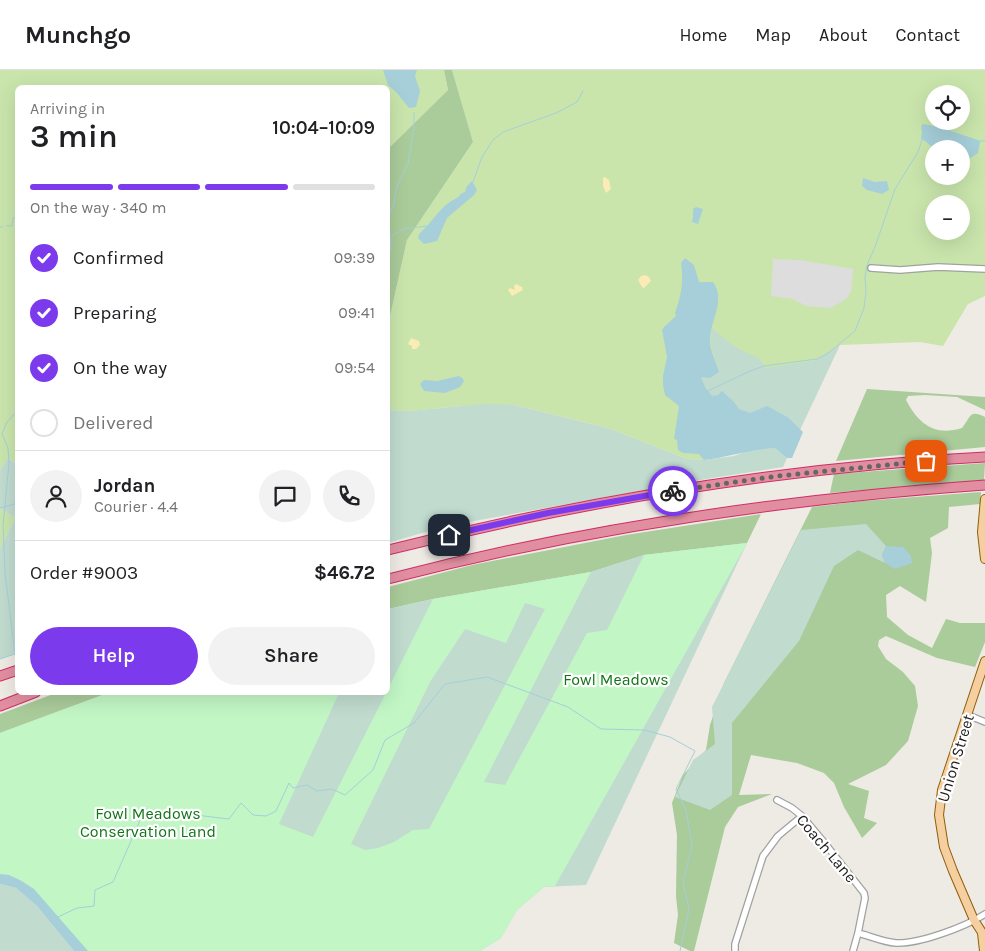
<!DOCTYPE html>
<html lang="en">
<head>
<meta charset="utf-8">
<style>
	:root { --surface:#fff; --page:#f2f2f2; --text:#202124; --muted:#757577; --line:#e0e0e0; --accent:#7c3aed }
	body { margin:0; font-family:Karla,sans-serif; background:var(--page); color:var(--text); height:100vh; display:flex; flex-direction:column; font-size:19px; white-space:nowrap }
	* { box-sizing:border-box; margin:0 }
	p { font-size:16px; color:var(--muted) }
	.icon { flex:none; width:28px; height:28px; fill:none; stroke:currentColor; stroke-width:2; stroke-linecap:round; stroke-linejoin:round }
	.map { position:relative; flex:1; overflow:hidden }
	.details { position:absolute; left:15px; top:15px; width:375px; height:610px; display:flex; flex-direction:column; background:var(--surface); border-radius:8px; box-shadow:0 5px 20px #0002 }
	.details>* { flex:none }
	.fabs { position:absolute; left:925px; top:15px; display:grid; gap:10px }
	.fabs a { display:grid; place-items:center; width:45px; height:45px; border-radius:50%; background:var(--surface); box-shadow:0 5px 20px #0002; font-size:25px }
	.pin { position:absolute; display:grid; place-items:center; width:42px; height:42px; color:#fff; margin:-21px; border-radius:10px; box-shadow:0 2px 8px #0006 }
	.courier { position:absolute; display:grid; place-items:center; width:50px; height:50px; margin:-25px; border:4px solid #7c3aed; border-radius:50%; background:#fff; color:#222; box-shadow:0 1px 6px #0007 }
	.summary em { font-style:normal; font-weight:600 }
	.summary div { display:flex; flex-direction:column-reverse }
	.summary { display:flex; align-items:center; justify-content:space-between; height:85px; padding:0 15px }
	h1 { font-size:32px; font-weight:600; line-height:38px }
	.bar { display:grid; grid-template-columns:repeat(4,1fr); gap:8px 5px; align-content:center; height:60px; padding:0 15px }
	.bar i { height:6px; border-radius:4px; background:var(--line) }
	.bar .active { background:var(--accent) }
	.bar p { grid-column:span 4 }
	.line { display:flex; align-items:center; gap:12px; padding:0 15px; border-top:1px solid var(--line) }
	.line div { flex:1 }
	.round { display:grid; place-items:center; flex:none; width:52px; height:52px; border-radius:26px; background:var(--page) }
	ol { padding:0 15px; list-style:none }
	li { display:flex; align-items:center; gap:15px; height:55px }
	li p { margin-inline-start:auto }
	li .icon { padding:5px; border-radius:50%; background:var(--accent); color:#fff; stroke-width:4 }
	li:last-child { color:var(--muted) }
	li i { width:28px; height:28px; border:2px solid var(--line); border-radius:50% }
	.action { display:flex; gap:10px; margin-top:auto; padding:10px 15px }
	.action a { flex:1; height:58px; border-radius:30px; background:var(--accent); color:#fff; font-size:20px; font-weight:600; line-height:58px; text-align:center }
	.action a+a { background:var(--page); color:var(--text) }
	header { display:flex; align-items:center; gap:30px; box-sizing:border-box; height:70px; padding:0 25px; background:var(--surface); border-bottom:1px solid var(--line) }
	header strong { font-size:24px }
	nav { display:flex; gap:28px; margin-inline-start:auto; font-size:18px }
	.map>svg:first-child { display:block }
	.grass { fill:#c9e5ac; fill-rule:evenodd }
	.forest { fill:#aacb9a }
	.wetland { fill:#c1dbcf }
	.sand { fill:#fbebb5 }
	.park { fill:#c2f6c5; fill-rule:evenodd }
	.parking { fill:#ddd }
	.water { fill:#a6cfd9 }
	.lines { fill:none; stroke-linecap:round; stroke-linejoin:round }
	.stream { stroke:#a6cfd9; stroke-width:1 }
	.minor-casing { stroke:#a1a1a1; stroke-width:8 }
	.major-casing { stroke:#8e5f08; stroke-width:10 }
	.highway-casing { stroke:#cf2e68; stroke-width:11 }
	.minor { stroke:#fff; stroke-width:5.5 }
	.major { stroke:#f6cfa0; stroke-width:8 }
	.highway { stroke:#e18fa0; stroke-width:9 }
	.done { stroke:#666563; stroke-width:5; stroke-dasharray:0 9 }
	.route { stroke:#7c3aed; stroke-width:6 }
	.labels { text-anchor:middle; stroke-width:4.5; stroke-linejoin:round; paint-order:stroke }
	.park-label { font-size:16px; fill:#117517; stroke:#fff }
	.street-label { font-size:16px; fill:#1d1d1d; stroke:#fff }
</style>
</head>
<body>
<header>
<strong>Munchgo</strong>
<nav><a>Home</a><a>Map</a><a>About</a><a>Contact</a></nav>
</header>
<div class="map">
<svg width="985" height="881" viewBox="0 0 985 881">
	<rect width="100%" height="100%" fill="#eeeae4"/>
	<!-- grass -->
	<path class="grass" d="M0 0H444L448 20 388 79V18H18V393L7 389 0 400Z
		M452 0H985V226L968 234 943 276 920 272 840 275 704 390 687 389 608 358 514 335 462 336 409 341 388 340V255L407 170 473 72ZM934 24H961V51H934ZM934 79H961V106H934ZM934 134H961V161H934Z
		M0 438 15 448 0 479Z"/>
	<!-- forest -->
	<path class="forest" d="M444 0H452L473 72 407 170 388 255V79L448 20Z
		M867 319 985 327V340L957 327 925 325 908 326 906 330C918 353 934 367 962 358 971 347 969 339 985 347V377L836 391Z
		M985 393 984 410 830 423 834 404Z
		M981 422 980 434 949 437 948 458 930 468 932 483 926 532 900 516 886 525 887 547 908 565 932 578 946 549 960 553H985V572L975 597 937 588 886 566 879 570 878 576 886 589 903 602 915 616 918 636 908 671 886 695 848 714 869 721 864 748 877 753 862 768 844 737 834 713 824 703 797 693 751 685 739 725 772 724 738 737 725 757 694 881H690L674 873 678 845 676 826 677 765 672 733 683 705 706 680 710 655 724 613 812 437 862 431Z
		M761 444 747 473 644 485 591 502 433 529 388 539V517L472 495 626 465Z
		M56 623H108L0 663V644Z"/>
	<!-- wetland -->
	<path class="wetland" d="M712 258C721 266 730 274 741 280 756 289 755 281 766 298L813 291 840 275 800 360 789 348 750 343 739 339C733 329 723 325 712 326L705 317 701 307 710 308 717 293C712 280 709 272 712 258Z
		M483 334 514 335 608 358 687 389 704 390 734 386 754 379 775 378 787 388 783 397 712 408 446 456 388 473V340L409 341Z
		M7 389 17 393 18 583 0 589V479L15 448 0 438V400Z
		M866 454 886 476 882 485 885 493 858 480 834 496 799 571 732 653V725L710 740 675 727 693 690 715 674 712 637 801 460Z
		M747 473 586 815 544 817 517 840 501 868 480 881H88L9 805 0 804V663L108 623 388 622V539L433 529 591 502 644 485Z
		M0 814 16 818 37 836 74 881H0Z"/>
	<!-- sand -->
	<path class="sand" d="M605 107 609 110 611 119 606 123 603 116V108Z
		M645 205 649 207 651 211 644 218 642 217 638 210 641 206Z
		M516 214 522 217 523 220 512 226 508 220 510 218 515 220 514 216Z
		M411 268 419 271 420 275 416 279H412V276L408 274Z"/>
	<!-- park -->
	<path class="park" d="M747 473 555 816 544 817 517 840 501 868 480 881H88L9 805 0 804V663L108 623H339L279 754 313 767 386 623 388 622V619L433 529 591 502 484 712 505 715 587 563 607 560 644 485ZM525 533 545 539 429 759 413 760 394 772 378 778 365 780 351 774 430 612 465 559 506 573Z"/>
	<!-- parking -->
	<path class="parking" d="M773 189 799 190 853 199 851 221 847 228 831 238 806 236 793 229 771 226Z"/>
	<!-- water -->
	<path class="water" d="M383 0H417L415 6 420 21 416 37 409 38 397 23 388 15Z
		M923 54 939 57 978 70 980 72 978 83 969 89 961 86V79C952 79 939 81 931 76 927 73 926 71 921 69L922 62 921 56Z
		M863 108 875 112 887 111 889 120 882 124 867 120 862 116Z
		M472 111 477 120 474 125 447 148 437 171 424 174 418 168 419 164C432 153 439 137 455 129 460 127 459 124 465 122L467 116Z
		M696 137 703 139 698 154 692 152 693 147V139Z
		M685 188 694 195 699 212H713C726 230 711 249 710 268 709 279 716 291 719 302L710 308 701 307 705 317 712 326 718 325 722 321 734 332 739 339 750 343 767 336 789 348 803 362 792 388H787L775 378C751 379 728 387 704 390L699 384 683 383 678 380 677 370 674 369 679 336 665 325 663 315V306L667 287 662 260 665 256 676 246 675 243C681 226 684 211 681 193Z
		M459 306 462 308 464 311 460 317 445 323 424 321 420 314 424 310 437 311Z
		M886 476 903 477 911 486 912 493 895 499 885 493 882 485Z
		M0 804 9 805 20 810 34 819 88 881H74L37 836 16 818 0 814Z"/>
	<g class="lines">
		<!-- stream -->
		<path class="stream" d="M978 71H985
			M473 112 482 87 493 70 503 62 556 43 577 32 583 21
			M388 146 393 137 397 116 408 94 414 58V43
			M7 156H12L13 148 18 146
			M0 157H3
			M388 181 391 179 390 167 404 159 427 156
			M708 321 750 301 764 296 817 289 827 284 855 261 864 238 866 222 865 207 867 195 875 177 895 119 918 82 922 70
			M0 438 18 433
			M15 584 5 503 3 456 9 393 8 378 2 364 7 352 18 340
			M0 589 18 583
			M58 847 77 838 94 836 95 820 113 812 145 739 229 749 241 733 253 745 266 746 276 741 289 713 293 718 307 715 317 721 332 719 345 725 373 700 385 670 414 653 445 614 487 607 568 637 601 659 644 660 670 667 695 681 676 719 686 740 692 776 683 812 689 839 680 881"/>
		<!-- minor casing -->
		<g class="minor-casing">
			<path id="minor" d="M871 198 900 200 938 197 985 199
				M968 645 985 652
				M777 730 792 738 802 746 823 771 864 823 865 828 858 863C870 866 883 872 896 873 919 874 965 857 985 844
				M735 881V874L763 786 778 766 802 746
				M853 881 858 863"/>
		</g>
		<!-- major casing -->
		<g class="major-casing">
			<path id="major" d="M985 429 982 462 985 489
				M985 591 942 720 939 745 944 777 953 801 974 850 985 867
				M982 863 984 881"/>
		</g>
		<!-- highway casing -->
		<g class="highway-casing">
			<path id="highway" d="M388 480C583 431 783 397 985 387
				M388 509C584 458 783 429 985 415
				M0 606 18 600
				M0 636 36 622"/>
		</g>
		<!-- minor -->
		<use href="#minor" class="minor"/>
		<!-- major -->
		<use href="#major" class="major"/>
		<!-- highway -->
		<use href="#highway" class="highway"/>
	</g>
	<g class="lines">
		<!-- done -->
		<path class="done" d="M673 421 778 406 926 391"/>
		<!-- route -->
		<path class="route" d="M449 465 548 443 673 421"/>
	</g>
	<g class="labels">
		<!-- park labels -->
		<g class="park-label">
			<text x="616" y="615">Fowl Meadows</text>
			<text x="148" y="749">Fowl Meadows<tspan x="148" dy="18">Conservation Land</tspan></text>
		</g>
		<!-- street labels -->
		<g class="street-label">
			<text transform="translate(955 688) rotate(-73)" y="6">Union Street</text>
			<text transform="translate(827 778) rotate(50)" y="6">Coach Lane</text>
		</g>
	</g>
</svg>
<div class="fabs">
<a><svg class="icon" aria-label="locate" viewBox="0 0 24 24"><circle cx="12" cy="12" r="6"/><path d="M12 2v4M12 18v4M2 12h4M18 12h4"/></svg></a>
<a>+</a>
<a>−</a>
</div>
<div class="pin" style="left:926px;top:391px;background:#ea580c"><svg class="icon" aria-label="bag" viewBox="0 0 24 24"><path d="M5 8h14l-1 12H6zM9 8a3 3 0 0 1 6 0"/></svg></div>
<div class="pin" style="left:449px;top:465px;background:#1f2937"><svg class="icon" aria-label="home" viewBox="0 0 24 24"><path d="M3 11l9-7 9 7M6 9v11h12V9"/></svg></div>
<div class="courier" style="left:673px;top:421px"><svg class="icon" aria-label="bike" viewBox="0 0 24 24"><circle cx="6" cy="16" r="4"/><circle cx="18" cy="16" r="4"/><path d="M6 16l4-8h5l3 8M10 8l3 8H6M13 5h3"/></svg></div>
<section class="details">
<div class="summary"><div><h1>3 min</h1><p>Arriving in</p></div><em>10:04–10:09</em></div>
<div class="bar"><i class="active"></i><i class="active"></i><i class="active"></i><i></i><p>On the way · 340 m</p></div>
<ol>
<li><svg class="icon" aria-label="check" viewBox="0 0 24 24"><path d="M5 12l5 5 9-10"/></svg>Confirmed<p>09:39</p></li>
<li><svg class="icon" aria-label="check" viewBox="0 0 24 24"><path d="M5 12l5 5 9-10"/></svg>Preparing<p>09:41</p></li>
<li><svg class="icon" aria-label="check" viewBox="0 0 24 24"><path d="M5 12l5 5 9-10"/></svg>On the way<p>09:54</p></li>
<li><i></i>Delivered</li>
</ol>
<div class="line" style="height:90px"><a class="round"><svg class="icon" aria-label="person" viewBox="0 0 24 24"><circle cx="12" cy="8" r="4"/><path d="M4 21q1-7 8-7t8 7"/></svg></a><div><b>Jordan</b><p>Courier · 4.4</p></div><a class="round"><svg class="icon" aria-label="chat" viewBox="0 0 24 24"><path d="M4 5h16v11H9l-5 4z"/></svg></a><a class="round"><svg class="icon" aria-label="phone" viewBox="0 0 24 24"><path d="M5 4h4l2 5-3 2q2 4 5 5l2-3 5 2v4C11 20 4 13 5 4z"/></svg></a></div>
<div class="line" style="height:65px"><div>Order #9003</div><b>$46.72</b></div>
<div class="action"><a>Help</a><a>Share</a></div>
</section>
</div>
</body>
</html>
